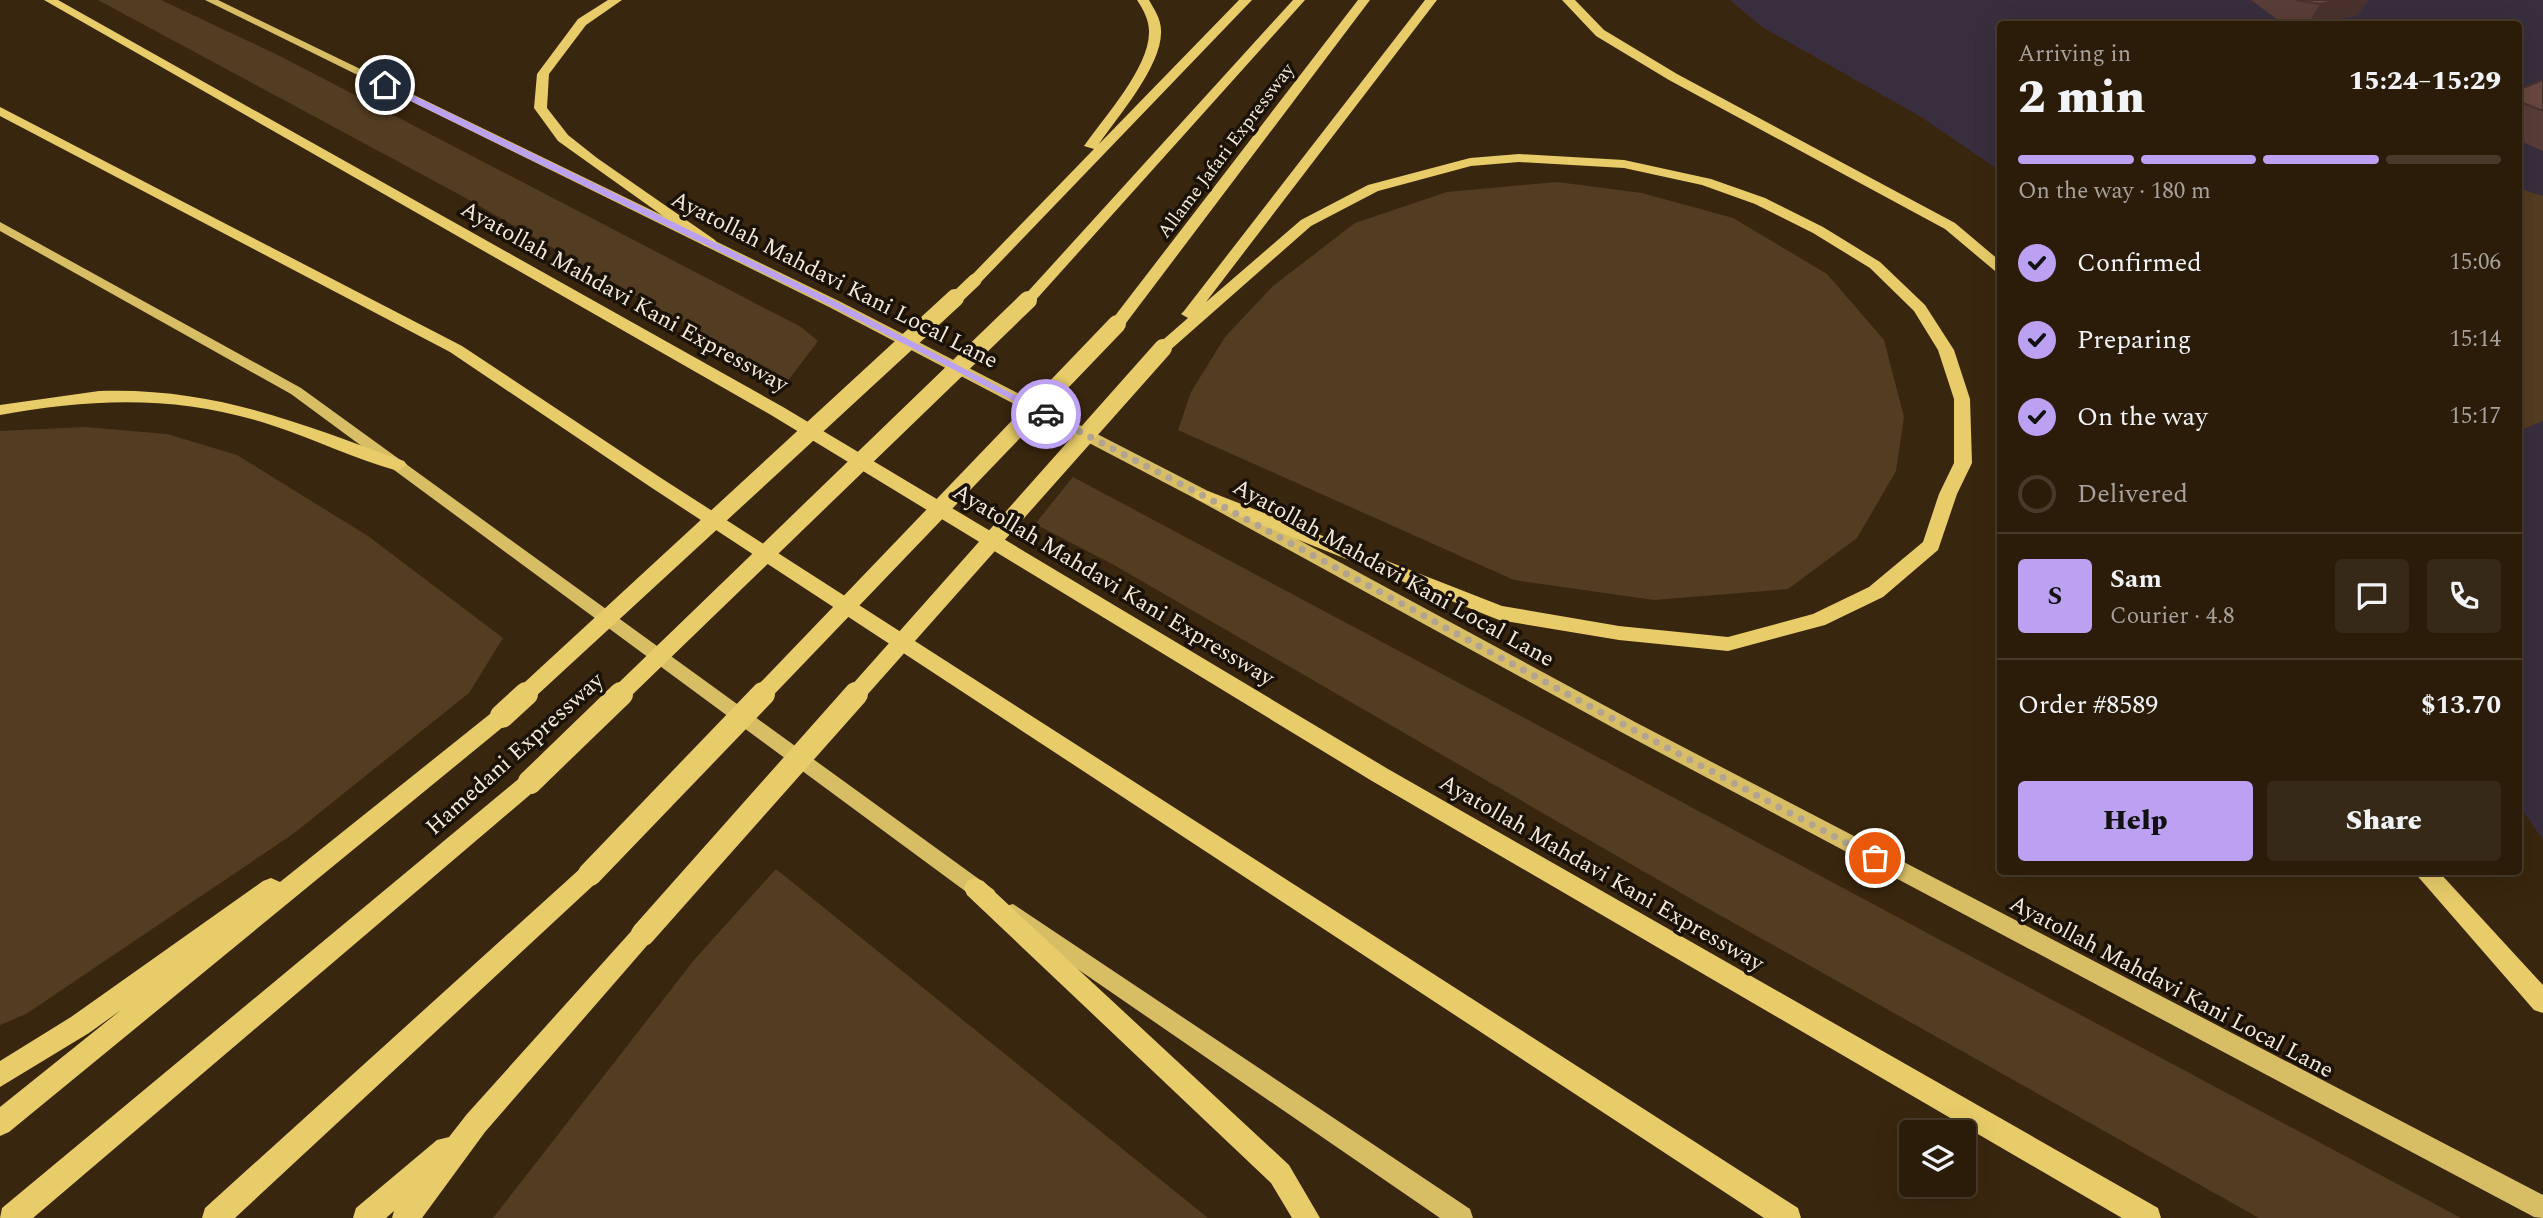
<!DOCTYPE html>
<html lang="en">
<head>
<meta charset="utf-8">
<style>
	:root { --surface:#2b1c0a; --page:#372918; --text:#f1f3f6; --muted:#a6a19c; --line:#473a2b; --accent:#bca0f2 }
	body { margin:0; font-family:Spectral,serif; background:var(--page); color:var(--text); height:100vh; display:flex; flex-direction:column; font-size:26px; white-space:nowrap }
	* { box-sizing:border-box; margin:0 }
	p { font-size:23px; color:var(--muted) }
	.icon { flex:none; width:38px; height:38px; fill:none; stroke:currentColor; stroke-width:2; stroke-linecap:round; stroke-linejoin:round }
	.map { position:relative; flex:1; overflow:hidden }
	.panel { position:absolute; left:1997px; top:21px; width:525px; height:854px; display:flex; flex-direction:column; background:var(--surface); border-radius:7px; box-shadow:0 7px 28px #0002,0 0 0 2px var(--line) }
	.panel>* { flex:none }
	.controls { position:absolute; left:1899px; top:1120px; display:grid; gap:14px }
	.controls a { display:grid; place-items:center; width:77px; height:77px; border-radius:7px; background:var(--surface); box-shadow:0 7px 28px #0002,0 0 0 2px var(--line); font-size:35px }
	.pin { position:absolute; display:grid; place-items:center; width:60px; height:60px; color:#fff; margin:-30px; border:4px solid #fff; border-radius:50%; box-shadow:0 2px 7px #0007 }
	.courier { position:absolute; display:grid; place-items:center; width:70px; height:70px; margin:-35px; border:5px solid #bca0f2; border-radius:50%; background:#fff; color:#222; box-shadow:0 2px 9px #0007 }
	.overview em { font-style:normal; font-weight:800 }
	.overview div { display:flex; flex-direction:column-reverse }
	.overview { display:flex; align-items:center; justify-content:space-between; height:119px; padding:0 21px }
	h1 { font-size:46px; font-weight:800; line-height:52px }
	.bar { display:grid; grid-template-columns:repeat(4,1fr); gap:10px 7px; align-content:center; height:84px; padding:0 21px }
	.bar i { height:9px; border-radius:5px; background:var(--line) }
	.bar .selected { background:var(--accent) }
	.bar p { grid-column:span 4 }
	.line { display:flex; align-items:center; gap:18px; padding:0 21px; border-top:2px solid var(--line) }
	.line div { flex:1 }
	.round { display:grid; place-items:center; flex:none; width:74px; height:74px; border-radius:7px; background:var(--page) }
	ol { padding:0 21px; list-style:none }
	li { display:flex; align-items:center; gap:21px; height:77px }
	li p { margin-inline-start:auto }
	li .icon { padding:7px; border-radius:50%; background:var(--accent); color:#111; stroke-width:4 }
	li:last-child { color:var(--muted) }
	li i { width:38px; height:38px; border:4px solid var(--line); border-radius:50% }
	.action { display:flex; gap:14px; margin-top:auto; padding:14px 21px }
	.action a { flex:1; height:80px; border-radius:7px; background:var(--accent); color:#111; font-size:28px; font-weight:800; line-height:80px; text-align:center }
	.action a+a { background:var(--page); color:var(--text) }
	.map>svg:first-child { display:block }
	.education { fill:#382e3d }
	.green { fill:#533d22 }
	.lines { fill:none; stroke-linecap:round; stroke-linejoin:round }
	.primary { fill:#d7be65; fill-rule:evenodd }
	.trunk { fill:#e8cc6a; fill-rule:evenodd }
	.trunk-bridge-far2 { stroke:#e8cc6a; stroke-width:13 }
	.trunk-bridge-far1 { stroke:#e8cc6a; stroke-width:18 }
	.trunk-bridge { stroke:#e8cc6a; stroke-width:24 }
	.wall { fill:#593d37 }
	.shaded-wall { fill:#49322d }
	.building { fill:#684740; stroke:#49322d; stroke-width:2 }
	.route { fill:#bca0f2 }
	.done { stroke:#b3a492; stroke-width:7; stroke-dasharray:0 12.6 }
	.labels { text-anchor:middle; stroke-width:7; stroke-linejoin:round; paint-order:stroke }
	.far-street-label { font-size:19px; fill:#f4e8d9; stroke:#1a1107 }
	.street-label { font-size:23px; fill:#f4e8d9; stroke:#1a1107 }
</style>
</head>
<body>
<div class="map">
<svg width="2543" height="1218" viewBox="0 0 2543 1218">
	<rect width="100%" height="100%" fill="#39260e"/>
	<!-- education -->
	<path class="education" d="M1730 0H2543V840L2518 804V24H2000V171L1921 117 1762 27Z"/>
	<!-- green -->
	<path class="green" d="M98 0H161L278 55 801 327 818 341 787 382 462 196Z
		M1557 182 1642 193 1733 218 1827 274 1884 340 1904 417 1896 471 1857 538 1788 589 1654 600 1514 580 1178 430 1191 392 1225 337 1273 286 1355 223 1447 192Z
		M2518 188 2543 196V421L2518 431Z
		M85 427 167 434 237 455 368 536 503 638 469 693 293 834 26 1014 0 1025V431Z
		M1073 477 2461 1218H2259L1700 904 1114 565 1035 524Z
		M776 869 1208 1218H493L694 960Z"/>
	<g class="lines">
		<!-- primary -->
		<path class="primary" d="M205 0H218L839 301 1208 491 1635 722 2543 1195V1218L2534 1217 1621 732 1196 499 829 307Z
			M0 222 301 388 994 890 997 896 994 902 987 905 980 902 291 394 0 231Z
			M1013 904 1470 1209 1473 1218H1440L1006 920 1003 913 1006 906Z"/>
		<!-- trunk -->
		<path class="trunk" d="M44 0H58L783 407 1388 769 2158 1208 2161 1218H2122L1372 781 771 415Z
			M608 0H622L586 25 549 74 547 108 568 135 597 158 715 240 717 243 715 246H705L558 141 534 108 537 74 578 19Z
			M1137 0H1149C1154 9 1161 19 1161 30 1163 65 1118 116 1099 144L1239 0H1252L980 283H970L967 280 970 277 1094 149 1084 146C1104 117 1150 67 1149 31 1149 20 1143 9 1137 0Z
			M1293 0H1305L1033 303H1023L1020 300 1023 297Z
			M1358 0H1370L1123 327H1111L1109 324 1111 321Z
			M1425 0H1437L1206 302 1301 220 1368 185 1470 158 1519 154 1624 160 1711 179 1765 198 1823 227 1880 262 1925 305 1954 350 1970 399 1972 463 1957 494 1938 550 1883 597 1825 625 1728 651 1619 640 1499 620 1196 499 1193 495 1196 491H1208L1502 606 1619 626 1728 637 1813 614 1869 587 1923 542 1939 494 1954 463V399L1938 350 1914 311 1870 268 1813 233 1755 204 1702 185 1624 168 1519 162 1471 166 1378 191 1311 226 1169 351H1157L1155 348 1157 345 1188 318 1181 314 1184 311Z
			M1562 0H1575L1604 30 1677 74 1955 223 2000 261V272L1995 271 1945 229 1669 80 1596 36Z
			M0 107 462 346 661 478 1798 1208 1801 1218H1764L649 486 450 352 0 116Z
			M99 391C214 387 299 423 404 461L407 465 398 471C354 459 312 438 268 424 179 395 91 398 0 415V405Z
			M502 708 509 710 512 716 509 722 9 1132 0 1136V1107L121 1010 89 1033 0 1087V1061L71 1017 263 881 271 878 280 882 495 710Z
			M530 773 538 776 541 782 538 788 33 1218H0L2 1208 522 776Z
			M590 864 598 867 601 874 598 881 235 1218H202L205 1208 582 867Z
			M2414 872H2439L2543 985V1013L2534 1010Z
			M975 878 983 881 1289 1165 1320 1218H1292L1271 1183 967 895 964 888 967 881Z
			M643 923 651 927 655 934 651 941 485 1132 422 1218H392L394 1211 386 1218H353L356 1208 437 1140 449 1137 467 1114 635 927Z"/>
		<!-- trunk-bridge-far2 -->
		<path class="trunk-bridge-far2" d="M954 300 975 280"/>
		<!-- trunk-bridge-far1 -->
		<path class="trunk-bridge-far1" d="M524 695 955 298
			M619 695 1028 300
			M761 695 1117 324
			M855 695 1163 348"/>
		<!-- trunk-bridge -->
		<path class="trunk-bridge" d="M502 716 526 694
			M530 782 621 694
			M590 874 763 694
			M643 934 856 694"/>
	</g>
	<!-- wall -->
	<path class="wall" d="M2251 0H2368L2358 15 2316 24H2294L2282 23Z
		M2543 80V151L2518 140V90Z"/>
	<!-- shaded-wall -->
	<path class="shaded-wall" d="M2337 0H2368L2358 15 2316 24H2308L2320 4Z"/>
	<!-- building -->
	<path class="building" d="M2296 0H2337L2320 4Z
		M2543 80V111L2518 101V90Z"/>
	<!-- route -->
	<path class="route" d="M382 83H388L837 302 1051 414 1043 416 831 306 382 87Z"/>
	<g class="lines">
		<!-- done -->
		<path class="done" d="M1046 414 1202 495 1628 727 1875 858"/>
	</g>
	<g class="labels">
		<!-- far-street labels -->
		<g class="far-street-label">
			<text transform="translate(1225 150) rotate(-53)" y="7">Allame Jafari Expressway</text>
		</g>
		<!-- street labels -->
		<g class="street-label">
			<text transform="translate(835 279) rotate(27)" y="8">Ayatollah Mahdavi Kani Local Lane</text>
			<text transform="translate(625 296) rotate(29)" y="8">Ayatollah Mahdavi Kani Expressway</text>
			<text transform="translate(1394 572) rotate(29)" y="8">Ayatollah Mahdavi Kani Local Lane</text>
			<text transform="translate(1114 584) rotate(31)" y="8">Ayatollah Mahdavi Kani Expressway</text>
			<text transform="translate(514 753) rotate(-42)" y="8">Hamedani Expressway</text>
			<text transform="translate(1602 872) rotate(30)" y="8">Ayatollah Mahdavi Kani Expressway</text>
			<text transform="translate(2172 986) rotate(28)" y="8">Ayatollah Mahdavi Kani Local Lane</text>
		</g>
	</g>
</svg>
<div class="controls">
<a><svg class="icon" aria-label="layers" viewBox="0 0 24 24"><path d="M12 4l9 5-9 5-9-5zM3 14l9 5 9-5"/></svg></a>
</div>
<div class="pin" style="left:1875px;top:858px;background:#ea580c"><svg class="icon" aria-label="bag" viewBox="0 0 24 24"><path d="M5 8h14l-1 12H6zM9 8a3 3 0 0 1 6 0"/></svg></div>
<div class="pin" style="left:385px;top:85px;background:#1f2937"><svg class="icon" aria-label="home" viewBox="0 0 24 24"><path d="M3 11l9-7 9 7M6 9v11h12V9"/></svg></div>
<div class="courier" style="left:1046px;top:414px"><svg class="icon" aria-label="car" viewBox="0 0 24 24"><path d="M5 17H2v-5l4-1 3-4h7l3 4 3 1v5h-3M9 17h6M6 11h13"/><circle cx="7" cy="17" r="2"/><circle cx="17" cy="17" r="2"/></svg></div>
<section class="panel">
<div class="overview"><div><h1>2 min</h1><p>Arriving in</p></div><em>15:24–15:29</em></div>
<div class="bar"><i class="selected"></i><i class="selected"></i><i class="selected"></i><i></i><p>On the way · 180 m</p></div>
<ol>
<li><svg class="icon" aria-label="check" viewBox="0 0 24 24"><path d="M5 12l5 5 9-10"/></svg>Confirmed<p>15:06</p></li>
<li><svg class="icon" aria-label="check" viewBox="0 0 24 24"><path d="M5 12l5 5 9-10"/></svg>Preparing<p>15:14</p></li>
<li><svg class="icon" aria-label="check" viewBox="0 0 24 24"><path d="M5 12l5 5 9-10"/></svg>On the way<p>15:17</p></li>
<li><i></i>Delivered</li>
</ol>
<div class="line" style="height:126px"><b class="round" style="background:var(--accent);color:#111">S</b><div><b>Sam</b><p>Courier · 4.8</p></div><a class="round"><svg class="icon" aria-label="chat" viewBox="0 0 24 24"><path d="M4 5h16v11H9l-5 4z"/></svg></a><a class="round"><svg class="icon" aria-label="phone" viewBox="0 0 24 24"><path d="M5 4h4l2 5-3 2q2 4 5 5l2-3 5 2v4C11 20 4 13 5 4z"/></svg></a></div>
<div class="line" style="height:91px"><div>Order #8589</div><b>$13.70</b></div>
<div class="action"><a>Help</a><a>Share</a></div>
</section>
</div>
</body>
</html>
